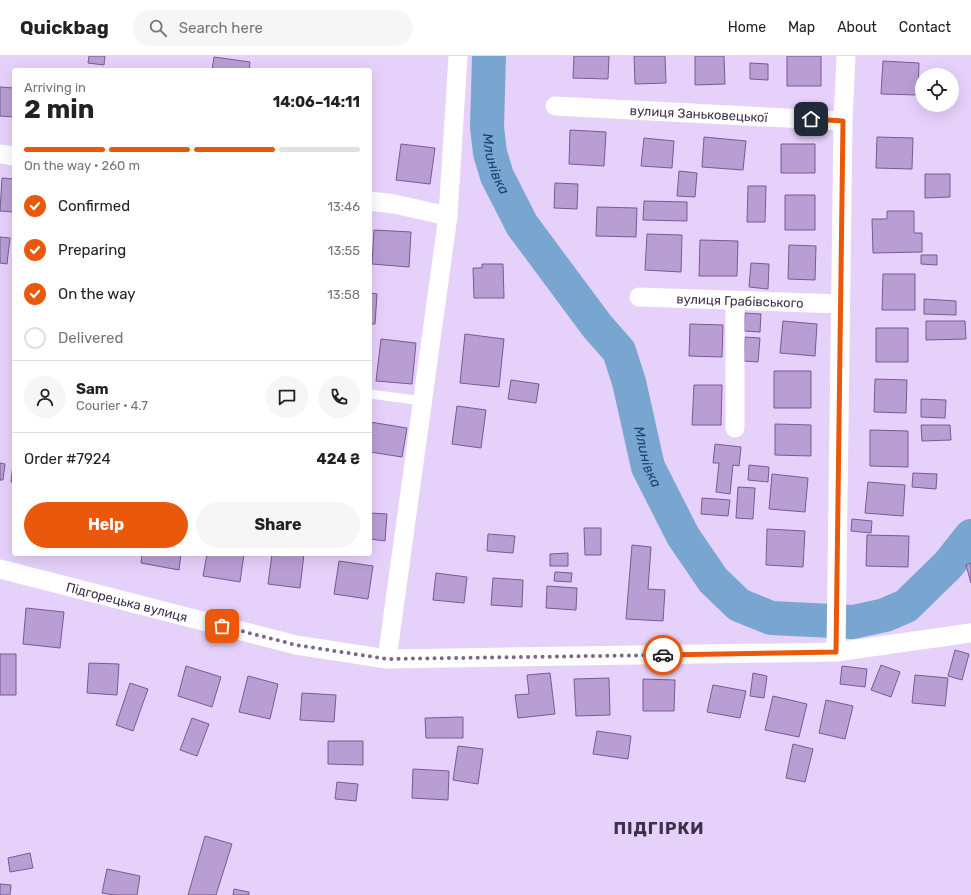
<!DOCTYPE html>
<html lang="en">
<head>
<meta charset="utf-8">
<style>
	:root { --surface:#fff; --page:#f6f6f6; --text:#222; --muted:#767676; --line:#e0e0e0; --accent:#ea580c }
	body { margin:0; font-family:Rubik,sans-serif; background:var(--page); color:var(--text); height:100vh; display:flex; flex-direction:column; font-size:15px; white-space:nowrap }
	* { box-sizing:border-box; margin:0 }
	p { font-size:13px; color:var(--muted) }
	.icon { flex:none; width:22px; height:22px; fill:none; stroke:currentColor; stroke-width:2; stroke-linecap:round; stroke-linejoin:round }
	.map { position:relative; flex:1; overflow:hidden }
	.sheet { position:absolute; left:12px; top:12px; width:360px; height:488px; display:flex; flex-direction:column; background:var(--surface); border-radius:4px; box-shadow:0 4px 16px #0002 }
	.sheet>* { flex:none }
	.tools { position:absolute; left:915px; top:12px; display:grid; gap:8px }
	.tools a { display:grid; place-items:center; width:44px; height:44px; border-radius:50%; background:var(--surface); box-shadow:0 4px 16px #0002; font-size:20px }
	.pin { position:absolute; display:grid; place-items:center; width:34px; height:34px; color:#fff; margin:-17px; border-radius:8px; box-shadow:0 2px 6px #0006 }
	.courier { position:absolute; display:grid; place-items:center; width:40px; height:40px; margin:-20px; border:3px solid #ea580c; border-radius:50%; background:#fff; color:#222; box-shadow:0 1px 5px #0007 }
	.headline em { font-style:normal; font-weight:700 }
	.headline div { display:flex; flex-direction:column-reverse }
	.headline { display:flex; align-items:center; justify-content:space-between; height:68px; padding:0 12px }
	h1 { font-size:26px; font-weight:700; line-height:30px }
	.bar { display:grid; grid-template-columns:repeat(4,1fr); gap:6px 4px; align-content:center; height:48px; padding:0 12px }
	.bar i { height:5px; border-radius:3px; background:var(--line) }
	.bar .on { background:var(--accent) }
	.bar p { grid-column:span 4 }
	.line { display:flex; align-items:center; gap:10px; padding:0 12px; border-top:1px solid var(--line) }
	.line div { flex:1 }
	.round { display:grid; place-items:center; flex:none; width:42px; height:42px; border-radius:21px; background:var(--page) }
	ol { padding:0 12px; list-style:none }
	li { display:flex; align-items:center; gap:12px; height:44px }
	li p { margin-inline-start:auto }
	li .icon { padding:4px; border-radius:50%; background:var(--accent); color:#fff; stroke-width:4 }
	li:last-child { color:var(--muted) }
	li i { width:22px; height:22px; border:2px solid var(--line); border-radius:50% }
	.button { display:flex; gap:8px; margin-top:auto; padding:8px 12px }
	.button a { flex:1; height:46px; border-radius:24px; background:var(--accent); color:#fff; font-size:16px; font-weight:700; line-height:46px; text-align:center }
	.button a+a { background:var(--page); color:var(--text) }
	header { display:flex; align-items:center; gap:24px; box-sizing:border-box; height:56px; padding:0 20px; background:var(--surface); border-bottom:1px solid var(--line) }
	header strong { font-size:19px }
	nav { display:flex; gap:22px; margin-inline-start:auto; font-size:14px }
	.search { width:280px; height:36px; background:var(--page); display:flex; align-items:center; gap:10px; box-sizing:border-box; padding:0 14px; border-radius:22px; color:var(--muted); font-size:15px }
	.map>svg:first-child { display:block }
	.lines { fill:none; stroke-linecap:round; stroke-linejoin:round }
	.river { stroke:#78a6d1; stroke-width:34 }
	.building { fill:#b99ed3; stroke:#7a5996 }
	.service { stroke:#fff; stroke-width:9 }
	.minor { stroke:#fff; stroke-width:19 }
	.done { stroke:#796888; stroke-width:4; stroke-dasharray:0 7.2 }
	.route { stroke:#ea580c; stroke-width:5 }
	.labels { text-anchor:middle; stroke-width:3.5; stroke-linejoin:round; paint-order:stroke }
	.street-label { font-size:13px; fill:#3e304b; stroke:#e6d1fa }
	.water-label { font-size:14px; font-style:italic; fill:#13456f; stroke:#e6d1fa }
	.district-label { font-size:17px; font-weight:bold; letter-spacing:1px; fill:#3e304b; stroke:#e6d1fa }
</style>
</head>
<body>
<header>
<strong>Quickbag</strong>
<div class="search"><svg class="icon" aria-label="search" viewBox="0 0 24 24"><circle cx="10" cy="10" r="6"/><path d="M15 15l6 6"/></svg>Search here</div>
<nav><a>Home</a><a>Map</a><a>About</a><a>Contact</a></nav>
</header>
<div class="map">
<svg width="971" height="839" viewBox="0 0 971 839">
	<rect width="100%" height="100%" fill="#e6d1fa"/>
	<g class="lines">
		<!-- river -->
		<path class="river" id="s1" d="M489 0 487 71 490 97 497 120 522 169 597 270 619 295 629 326 648 411 683 480 713 524 739 549 771 562 853 566 885 559 906 550 948 509 971 480"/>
	</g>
	<!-- building -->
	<path class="building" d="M89 0H105L104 9 88 7Z
		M574 0H609L608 23 573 22Z
		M634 0H665L666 27 635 28Z
		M695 0H724L725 28 695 29Z
		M787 0H821V30H787Z
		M214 1 250 6 249 14H212Z
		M883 5 919 7 918 39 881 38Z
		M750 7 768 8V24L750 23Z
		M0 31 14 32V61L0 60Z
		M570 74 606 76 604 110 569 108Z
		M704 81 746 85 743 114 702 111Z
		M877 81 913 82 912 113 876 112Z
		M644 82 674 85 672 112 641 110Z
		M401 88 435 92 430 128 396 124Z
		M781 88H815V117H781Z
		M679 115 697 117 695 141 677 140Z
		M925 118H950V141L925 142Z
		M2 122 14 123V156L0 155Z
		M555 127 578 128 577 153 554 152Z
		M748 130H766L765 166H747Z
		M785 139H815V174H785Z
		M644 145 687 146V165L643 164Z
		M597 151 637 152 636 181 596 180Z
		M887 155H914V177H922V196L873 197 872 163H887Z
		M374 174 411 176 409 211 372 208Z
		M647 178 682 179 681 216 645 214Z
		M0 181 10 182 7 208 0 207Z
		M700 184 738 185 737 220H699Z
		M789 189 816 190 815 224 788 223Z
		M921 199H937V209L921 208Z
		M751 207 769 208 768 233 749 231Z
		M482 208H503L504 242H474L473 212H482Z
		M883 218H915V254H882Z
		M370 237 377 238 375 268H370Z
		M924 243 956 245V259L924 258Z
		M745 257 761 258 760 276 744 275Z
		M783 265 817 268 815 300 780 297Z
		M926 265H965L966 283 926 284Z
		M690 268 723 269 722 301 689 300Z
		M876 272H908V306H876Z
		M465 278 504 283 499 331 460 327Z
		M745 281 760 282 758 306 744 305Z
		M381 283 416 287 412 328 376 325Z
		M774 315H811V352H774Z
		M875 323 907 324 906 357 874 356Z
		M511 324 539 328 536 347 508 343Z
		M694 329H722L721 369H692Z
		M921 343 946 344 945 362 921 361Z
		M457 350 486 354 481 392 452 388Z
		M370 366 407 372 402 401 370 396Z
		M775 368 811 369V400L775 399Z
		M921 369H950L951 384 922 385Z
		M870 374 908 375V411L870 410Z
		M715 388 741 391 739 410 733 409 730 438 716 436 719 407H713Z
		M14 398V426H11Z
		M0 407 5 408 3 424H0Z
		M749 409 769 411 768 426 748 424Z
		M913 417 937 418 936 433 912 431Z
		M772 418 808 422 805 456 769 453Z
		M868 426 905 429 903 460 865 457Z
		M738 431 755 432 753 463 736 462Z
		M702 442 730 444 728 460 701 458Z
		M370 457 387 458 385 485 370 483Z
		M852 463 872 465 871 477 851 475Z
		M584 472H601V499H585Z
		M767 473 805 475 803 511 766 509Z
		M488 478 515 480 513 497 487 495Z
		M867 479 909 480 908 511 866 510Z
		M632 489 651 491 648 533 665 534 663 565 626 563Z
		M568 497V510H550V498Z
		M142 498H181L179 514 141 507Z
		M207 498H244L240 526 203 520Z
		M272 498H304L300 532 268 528Z
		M339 505 373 510 368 543 334 538Z
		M971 507V527L966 509Z
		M555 516 572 517 571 526 554 525Z
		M436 517 467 521 464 547 433 544Z
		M493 522 523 524 522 551 491 549Z
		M547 530 577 532 576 554 546 552Z
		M26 552 64 556 60 592 23 588Z
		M955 594 969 598 962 624 948 620Z
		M0 598H16V639H0Z
		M89 607 119 608 117 639 87 637Z
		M881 609 900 616 891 641 871 634Z
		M186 610 221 621 212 651 178 640Z
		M842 610 867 613 865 631 840 628Z
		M550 617 555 658 518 662 515 639 529 638 527 619Z
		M753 617 767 620 764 642 750 640Z
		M915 619 948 622 945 650 912 647Z
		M248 620 278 628 270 663 239 656Z
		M609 622 610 659 576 660 574 623Z
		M643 623 675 624 674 655H643Z
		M130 627 148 633 133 675 116 669Z
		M713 629 746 635 740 662 707 656Z
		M302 637 336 639 334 666 300 664Z
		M773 640 807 648 799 681 765 674Z
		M826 644 853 650 845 683 819 677Z
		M463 661V682H426L425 662Z
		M192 662 209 668 197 700 180 694Z
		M597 675 631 680 628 703 593 698Z
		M328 685H363V709L328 708Z
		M793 688 813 693 805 726 786 722Z
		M458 690 483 693 478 728 453 724Z
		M413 713 449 715 448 744 412 742Z
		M337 726 358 728 356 745 335 743Z
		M205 780 232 788 216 839H188Z
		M30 797 33 812 10 816 8 802Z
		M107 813 140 820 137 839H114L102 837Z
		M0 828 11 829 10 839H0Z
		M234 833 249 836V839H233Z"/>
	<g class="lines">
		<!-- service -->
		<path class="service" d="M370 338 423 345"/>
		<!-- minor -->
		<g class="minor">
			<path id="s2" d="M555 50 843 65"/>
			<path d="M0 98 14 100"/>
			<path d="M370 145 394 148 448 160"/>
			<path id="s3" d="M639 241 840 248"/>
			<path d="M735 372V244"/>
			<path id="s4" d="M0 513 296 589 387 603 836 596 971 577"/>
			<path d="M836 596 843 65 846 0"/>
			<path d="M387 603 448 160 458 0"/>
		</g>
	</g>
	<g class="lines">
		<!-- done -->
		<path class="done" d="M222 570 296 589 387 603 663 599"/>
		<!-- route -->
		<path class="route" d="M663 599 836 596 843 65 811 63"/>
	</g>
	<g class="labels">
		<!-- street labels -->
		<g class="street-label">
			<text dy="5" stroke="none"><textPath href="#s2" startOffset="144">вулиця Заньковецької</textPath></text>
			<text dy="5" stroke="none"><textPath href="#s3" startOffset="101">вулиця Грабівського</textPath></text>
			<text dy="5" stroke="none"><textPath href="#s4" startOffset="131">Підгорецька вулиця</textPath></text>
		</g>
		<!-- water labels -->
		<g class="water-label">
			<text dy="5" stroke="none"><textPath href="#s1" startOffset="109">Млинівка</textPath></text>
			<text dy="5" stroke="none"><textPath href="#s1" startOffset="445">Млинівка</textPath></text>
		</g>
		<!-- district labels -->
		<g class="district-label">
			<text x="659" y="778">ПІДГІРКИ</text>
		</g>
	</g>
</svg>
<div class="tools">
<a><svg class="icon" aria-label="locate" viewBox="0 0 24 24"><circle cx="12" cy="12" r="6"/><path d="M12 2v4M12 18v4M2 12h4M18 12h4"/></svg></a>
</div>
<div class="pin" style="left:222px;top:570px;background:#ea580c"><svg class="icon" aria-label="bag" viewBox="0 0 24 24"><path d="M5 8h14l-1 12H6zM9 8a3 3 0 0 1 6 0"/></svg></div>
<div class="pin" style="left:811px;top:63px;background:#1f2937"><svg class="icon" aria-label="home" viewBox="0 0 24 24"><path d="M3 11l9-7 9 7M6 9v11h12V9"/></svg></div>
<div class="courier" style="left:663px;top:599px"><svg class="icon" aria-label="car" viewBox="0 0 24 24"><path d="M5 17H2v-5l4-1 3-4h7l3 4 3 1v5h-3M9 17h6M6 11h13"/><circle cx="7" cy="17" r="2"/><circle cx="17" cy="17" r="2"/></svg></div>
<section class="sheet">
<div class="headline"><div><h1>2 min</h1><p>Arriving in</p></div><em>14:06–14:11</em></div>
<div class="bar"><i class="on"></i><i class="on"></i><i class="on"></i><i></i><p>On the way · 260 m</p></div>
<ol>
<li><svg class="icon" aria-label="check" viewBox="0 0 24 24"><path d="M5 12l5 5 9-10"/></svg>Confirmed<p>13:46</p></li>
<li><svg class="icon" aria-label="check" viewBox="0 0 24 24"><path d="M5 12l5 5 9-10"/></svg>Preparing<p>13:55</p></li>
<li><svg class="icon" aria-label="check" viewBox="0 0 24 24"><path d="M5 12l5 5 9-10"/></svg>On the way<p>13:58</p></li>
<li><i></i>Delivered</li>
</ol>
<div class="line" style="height:72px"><a class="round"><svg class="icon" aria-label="person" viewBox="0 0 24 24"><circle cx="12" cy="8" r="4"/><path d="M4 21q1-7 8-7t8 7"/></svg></a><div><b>Sam</b><p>Courier · 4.7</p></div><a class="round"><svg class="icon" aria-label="chat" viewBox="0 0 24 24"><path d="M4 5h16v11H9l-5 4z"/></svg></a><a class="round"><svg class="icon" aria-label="phone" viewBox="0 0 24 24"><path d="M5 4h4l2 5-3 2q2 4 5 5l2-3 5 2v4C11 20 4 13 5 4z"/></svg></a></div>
<div class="line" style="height:52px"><div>Order #7924</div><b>424 ₴</b></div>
<div class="button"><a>Help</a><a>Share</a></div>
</section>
</div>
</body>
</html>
